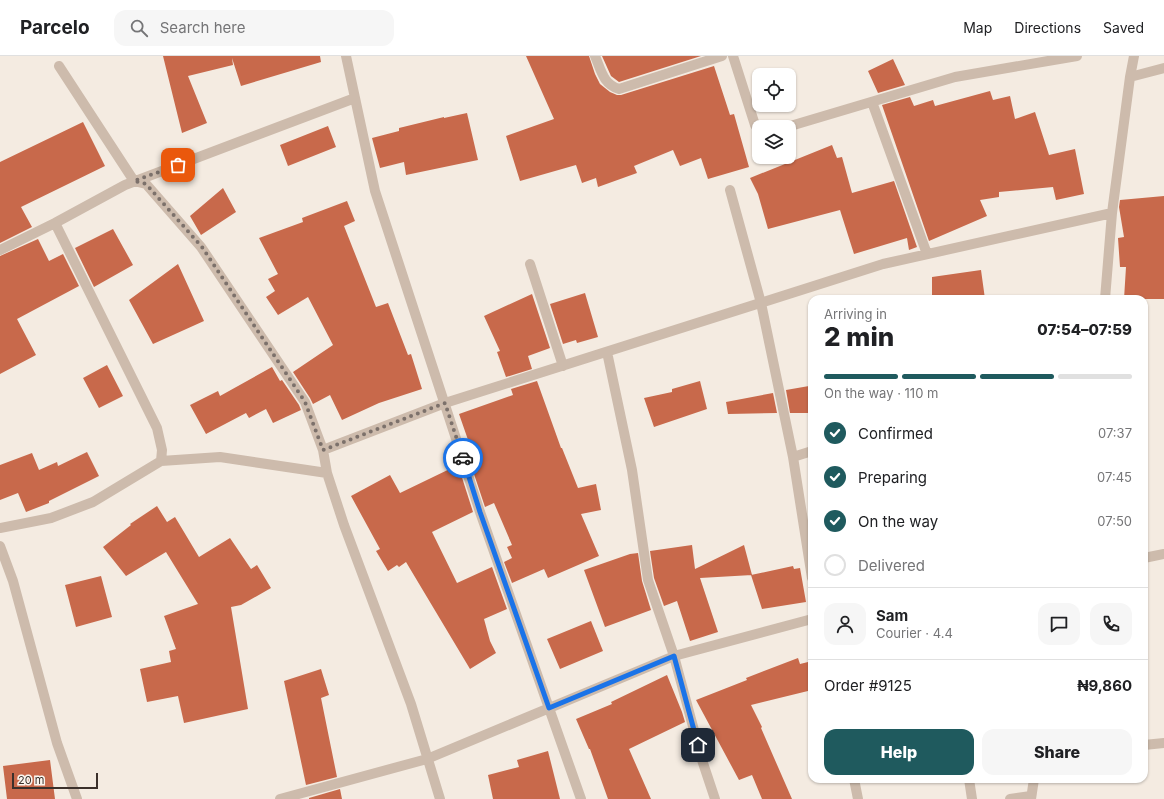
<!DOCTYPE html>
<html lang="en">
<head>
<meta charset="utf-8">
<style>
	:root { --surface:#fff; --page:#f6f6f6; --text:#202124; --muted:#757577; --line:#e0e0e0; --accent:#1f5a5e }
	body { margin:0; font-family:Inter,sans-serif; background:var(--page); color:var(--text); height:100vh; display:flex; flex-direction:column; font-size:15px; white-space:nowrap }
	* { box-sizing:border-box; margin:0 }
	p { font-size:13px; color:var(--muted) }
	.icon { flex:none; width:22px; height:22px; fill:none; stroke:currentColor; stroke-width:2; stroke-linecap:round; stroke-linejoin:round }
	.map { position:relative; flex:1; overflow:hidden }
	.side { position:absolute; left:808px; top:239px; width:340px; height:488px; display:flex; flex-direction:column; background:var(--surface); border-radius:12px; box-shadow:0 1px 3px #0004 }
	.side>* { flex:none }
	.tools { position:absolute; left:752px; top:12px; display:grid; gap:8px }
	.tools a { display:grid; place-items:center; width:44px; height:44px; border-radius:8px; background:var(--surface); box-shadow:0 1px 3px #0004; font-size:20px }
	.scale { position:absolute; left:12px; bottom:10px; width:86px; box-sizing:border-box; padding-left:4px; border:2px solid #3b302b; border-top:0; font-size:11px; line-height:14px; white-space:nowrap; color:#3b302b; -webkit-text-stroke:3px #fbf5ee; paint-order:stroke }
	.pin { position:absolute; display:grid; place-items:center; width:34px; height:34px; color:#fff; margin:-17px; border-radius:8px; box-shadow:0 2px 6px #0006 }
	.courier { position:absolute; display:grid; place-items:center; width:40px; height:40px; margin:-20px; border:3px solid #1a73e8; border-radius:50%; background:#fff; color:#222; box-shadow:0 1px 5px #0007 }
	.headline em { font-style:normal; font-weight:800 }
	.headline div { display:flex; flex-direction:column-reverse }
	.headline { display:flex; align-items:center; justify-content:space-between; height:68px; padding:0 16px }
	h1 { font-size:26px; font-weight:800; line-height:30px }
	.bar { display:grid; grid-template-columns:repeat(4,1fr); gap:6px 4px; align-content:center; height:48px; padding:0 16px }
	.bar i { height:5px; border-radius:3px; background:var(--line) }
	.bar .current { background:var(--accent) }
	.bar p { grid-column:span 4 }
	.line { display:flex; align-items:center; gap:10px; padding:0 16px; border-top:1px solid var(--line) }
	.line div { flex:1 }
	.round { display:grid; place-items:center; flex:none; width:42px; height:42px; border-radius:12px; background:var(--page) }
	ol { padding:0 16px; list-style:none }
	li { display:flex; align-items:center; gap:12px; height:44px }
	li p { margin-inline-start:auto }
	li .icon { padding:4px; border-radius:50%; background:var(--accent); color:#fff; stroke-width:4 }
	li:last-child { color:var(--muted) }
	li i { width:22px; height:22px; border:2px solid var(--line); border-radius:50% }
	.primary-button { display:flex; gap:8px; margin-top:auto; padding:8px 16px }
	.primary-button a { flex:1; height:46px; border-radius:12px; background:var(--accent); color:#fff; font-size:16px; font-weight:800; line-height:46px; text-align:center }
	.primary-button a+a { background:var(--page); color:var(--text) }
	header { display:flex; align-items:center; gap:24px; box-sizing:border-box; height:56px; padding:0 20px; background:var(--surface); border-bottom:1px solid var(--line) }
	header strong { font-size:19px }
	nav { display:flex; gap:22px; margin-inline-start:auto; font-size:14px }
	.search { width:280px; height:36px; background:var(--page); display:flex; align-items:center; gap:10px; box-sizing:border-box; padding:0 14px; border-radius:12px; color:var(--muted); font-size:15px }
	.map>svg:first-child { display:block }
	.building { fill:#c8694b }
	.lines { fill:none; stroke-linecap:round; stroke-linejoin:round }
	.street { stroke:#cdbbac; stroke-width:10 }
	.done { stroke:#7c716b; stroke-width:4; stroke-dasharray:0 7.2 }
	.route { stroke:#1a73e8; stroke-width:5 }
</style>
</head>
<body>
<header>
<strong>Parcelo</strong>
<div class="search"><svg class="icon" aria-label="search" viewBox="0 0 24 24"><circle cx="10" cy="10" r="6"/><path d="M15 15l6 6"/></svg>Search here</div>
<nav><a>Map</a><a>Directions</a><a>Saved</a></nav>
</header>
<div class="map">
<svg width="1164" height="743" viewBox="0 0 1164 743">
	<rect width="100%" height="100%" fill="#f4ebe1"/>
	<!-- building -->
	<path class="building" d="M163 0H320L321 6 241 30 232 2 233 9 188 20 207 67 182 77Z
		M526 0H589L595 18 600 28 610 36 617 39H621L714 10 730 59 734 58 749 111 708 123 701 102 680 110 673 94 634 110 637 117 598 131 596 122 582 127 576 109 520 125 506 80 554 63Z
		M602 0H701L619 26 611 20Z
		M893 3 905 29 878 37 868 15Z
		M990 35 993 44 1010 40 1015 63 1035 56 1049 99 1075 93 1084 138 1056 144 1053 131 999 136V141L980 144 987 160 929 185 882 49 910 41 914 50 933 44 935 50Z
		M467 57 478 104 406 119 404 106 380 112 372 82 399 75V72L444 61V62Z
		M83 66 105 110 21 151 32 171 0 187V106Z
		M328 70 336 91 288 110 280 89Z
		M832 89 837 102 842 101 852 137 894 125 917 191 909 194 907 182 854 198 840 154 768 173 758 138 750 122Z
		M223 132 236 156 201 179 190 160Z
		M1164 140V243H1124L1126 211H1120L1118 182 1124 181 1119 151 1120 144Z
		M347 145 355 165 344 170 376 251 388 247 408 299 411 298 422 333 379 347 342 364 330 339 313 348 310 342 293 316 333 289 308 241 278 259 266 241 275 235 268 223 278 218 259 182 303 166 302 162Z
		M113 173 133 209 94 231 75 192Z
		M38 183 49 205 63 198 79 230 17 263 36 299 0 318V200Z
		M178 208 204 265 153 288 129 244Z
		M981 214 985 243H932V221Z
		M585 237 598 281 577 287 576 284 563 288 550 248Z
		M532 238 550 292 528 300 532 313 506 321 497 296 500 295 484 260Z
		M107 309 123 340 99 352 83 322Z
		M272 311 280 325 282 324 299 349 301 354 273 367 266 353 249 362 246 357 206 378 190 349 218 335 220 340Z
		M537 325 561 392H562L578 432 596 428 601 454 581 458 599 500 548 522 544 513 512 527 504 506 512 502 507 491 512 489 494 447 485 451 469 403 474 401 459 358 513 339 511 333Z
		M700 325 707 353 654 371 644 342 672 336V333Z
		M809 330V357H790L786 334Z
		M773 337 777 357 728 358 726 346Z
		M87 396 99 420 49 445V447L26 456 18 437 0 444V409L32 397 39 414 57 406 58 410Z
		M458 409 473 456 432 476 457 527 492 511 507 553 484 563 490 585 496 597 470 613 406 506 399 511 397 509 388 515 376 495 380 493 351 440 390 419 400 437Z
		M157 450 167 466 175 461 199 501 230 482 251 513 257 509 271 532 241 549 231 551 248 653 184 667 178 640 147 646 140 613 171 606 169 595 176 593 164 560 198 548 166 496 126 520 103 491 131 469 130 468Z
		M692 489 695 513 744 489 752 519 700 522 718 576 690 585 677 545 664 550 654 522 650 495Z
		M638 497 642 525 651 554 605 571 584 514 630 498Z
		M793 510 794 513 800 512 806 546 762 553 751 519Z
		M101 520 112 561 76 571 65 529Z
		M591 565 603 595 560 613 547 583Z
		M798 602 800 608 812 605V634L751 649 762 671 761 672 792 743H762L752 719 739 724 696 644 747 624 746 622Z
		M321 613 329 639 321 642 337 721 306 729 284 625Z
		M667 619 682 656 685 666 629 693 651 743H608L590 693H589L576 663 612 648 611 646Z
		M548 695 560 743H493L488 719 519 711 517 704Z
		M50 704 55 743H7L3 710Z
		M340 733 342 743H309V742Z"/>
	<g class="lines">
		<!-- street -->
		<path class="street" d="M346 0 375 135 480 456 581 743
			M595 0C601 14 603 28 619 33L722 0
			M733 0 755 69 759 75
			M59 10 134 125 146 128 201 191 305 346 323 394 327 417 344 469 411 648 440 743
			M1130 21 1164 12
			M872 46 927 198
			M787 71 955 21 1077 0
			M730 134 761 247 793 401 812 395
			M55 167 157 372 162 394 161 405
			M0 194 55 167 125 129 355 42
			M530 208 563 310
			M1105 243 1112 157 1130 21 1134 0
			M607 296 632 414 648 524 674 600 702 704 715 743
			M323 394 445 347 883 208 1112 157
			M793 401 812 522
			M0 472 51 462 93 446 161 405 220 401 327 417
			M0 490 13 525 57 687 77 743
			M1144 502 1164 498
			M1144 689 1164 687
			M854 723 858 743
			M969 723 972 743
			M280 743 427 703 674 600 812 563
			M1010 743 1031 740
			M1031 743 1034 723"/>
	</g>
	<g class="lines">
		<!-- done -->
		<path class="done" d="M178 109 134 125 146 128 202 191 305 346 323 394 445 347 463 402"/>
		<!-- route -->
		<path class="route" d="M463 402 480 456 549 652 674 600 698 689"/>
	</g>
</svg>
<div class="tools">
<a><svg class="icon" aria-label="locate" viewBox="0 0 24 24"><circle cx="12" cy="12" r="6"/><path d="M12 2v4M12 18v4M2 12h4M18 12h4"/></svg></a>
<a><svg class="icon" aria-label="layers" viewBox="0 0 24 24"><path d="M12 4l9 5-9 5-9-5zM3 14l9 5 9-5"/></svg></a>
</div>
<div class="scale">20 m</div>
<div class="pin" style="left:178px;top:109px;background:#ea580c"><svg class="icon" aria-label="bag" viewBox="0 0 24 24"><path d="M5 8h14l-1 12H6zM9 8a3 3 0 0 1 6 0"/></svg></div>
<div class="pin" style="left:698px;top:689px;background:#1f2937"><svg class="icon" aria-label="home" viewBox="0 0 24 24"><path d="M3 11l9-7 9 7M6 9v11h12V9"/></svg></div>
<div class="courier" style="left:463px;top:402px"><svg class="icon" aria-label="car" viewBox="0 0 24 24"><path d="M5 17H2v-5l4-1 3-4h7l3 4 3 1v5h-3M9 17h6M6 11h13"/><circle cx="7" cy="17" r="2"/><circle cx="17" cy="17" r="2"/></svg></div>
<section class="side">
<div class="headline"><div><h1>2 min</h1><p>Arriving in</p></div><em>07:54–07:59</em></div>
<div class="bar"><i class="current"></i><i class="current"></i><i class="current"></i><i></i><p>On the way · 110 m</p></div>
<ol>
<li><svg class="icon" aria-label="check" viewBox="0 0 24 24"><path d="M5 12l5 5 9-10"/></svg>Confirmed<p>07:37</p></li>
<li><svg class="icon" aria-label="check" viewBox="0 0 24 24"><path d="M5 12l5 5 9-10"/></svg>Preparing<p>07:45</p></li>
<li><svg class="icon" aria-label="check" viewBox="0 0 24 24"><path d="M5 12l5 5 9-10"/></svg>On the way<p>07:50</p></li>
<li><i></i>Delivered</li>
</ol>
<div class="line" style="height:72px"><a class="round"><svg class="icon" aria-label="person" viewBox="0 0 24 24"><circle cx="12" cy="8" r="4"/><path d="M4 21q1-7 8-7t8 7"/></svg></a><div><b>Sam</b><p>Courier · 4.4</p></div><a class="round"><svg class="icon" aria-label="chat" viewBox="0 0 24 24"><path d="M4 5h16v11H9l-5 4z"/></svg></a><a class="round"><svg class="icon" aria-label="phone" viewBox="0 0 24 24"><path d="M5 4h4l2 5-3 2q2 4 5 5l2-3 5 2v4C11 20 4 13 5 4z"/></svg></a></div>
<div class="line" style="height:52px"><div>Order #9125</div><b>₦9,860</b></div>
<div class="primary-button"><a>Help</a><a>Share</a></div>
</section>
</div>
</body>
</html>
